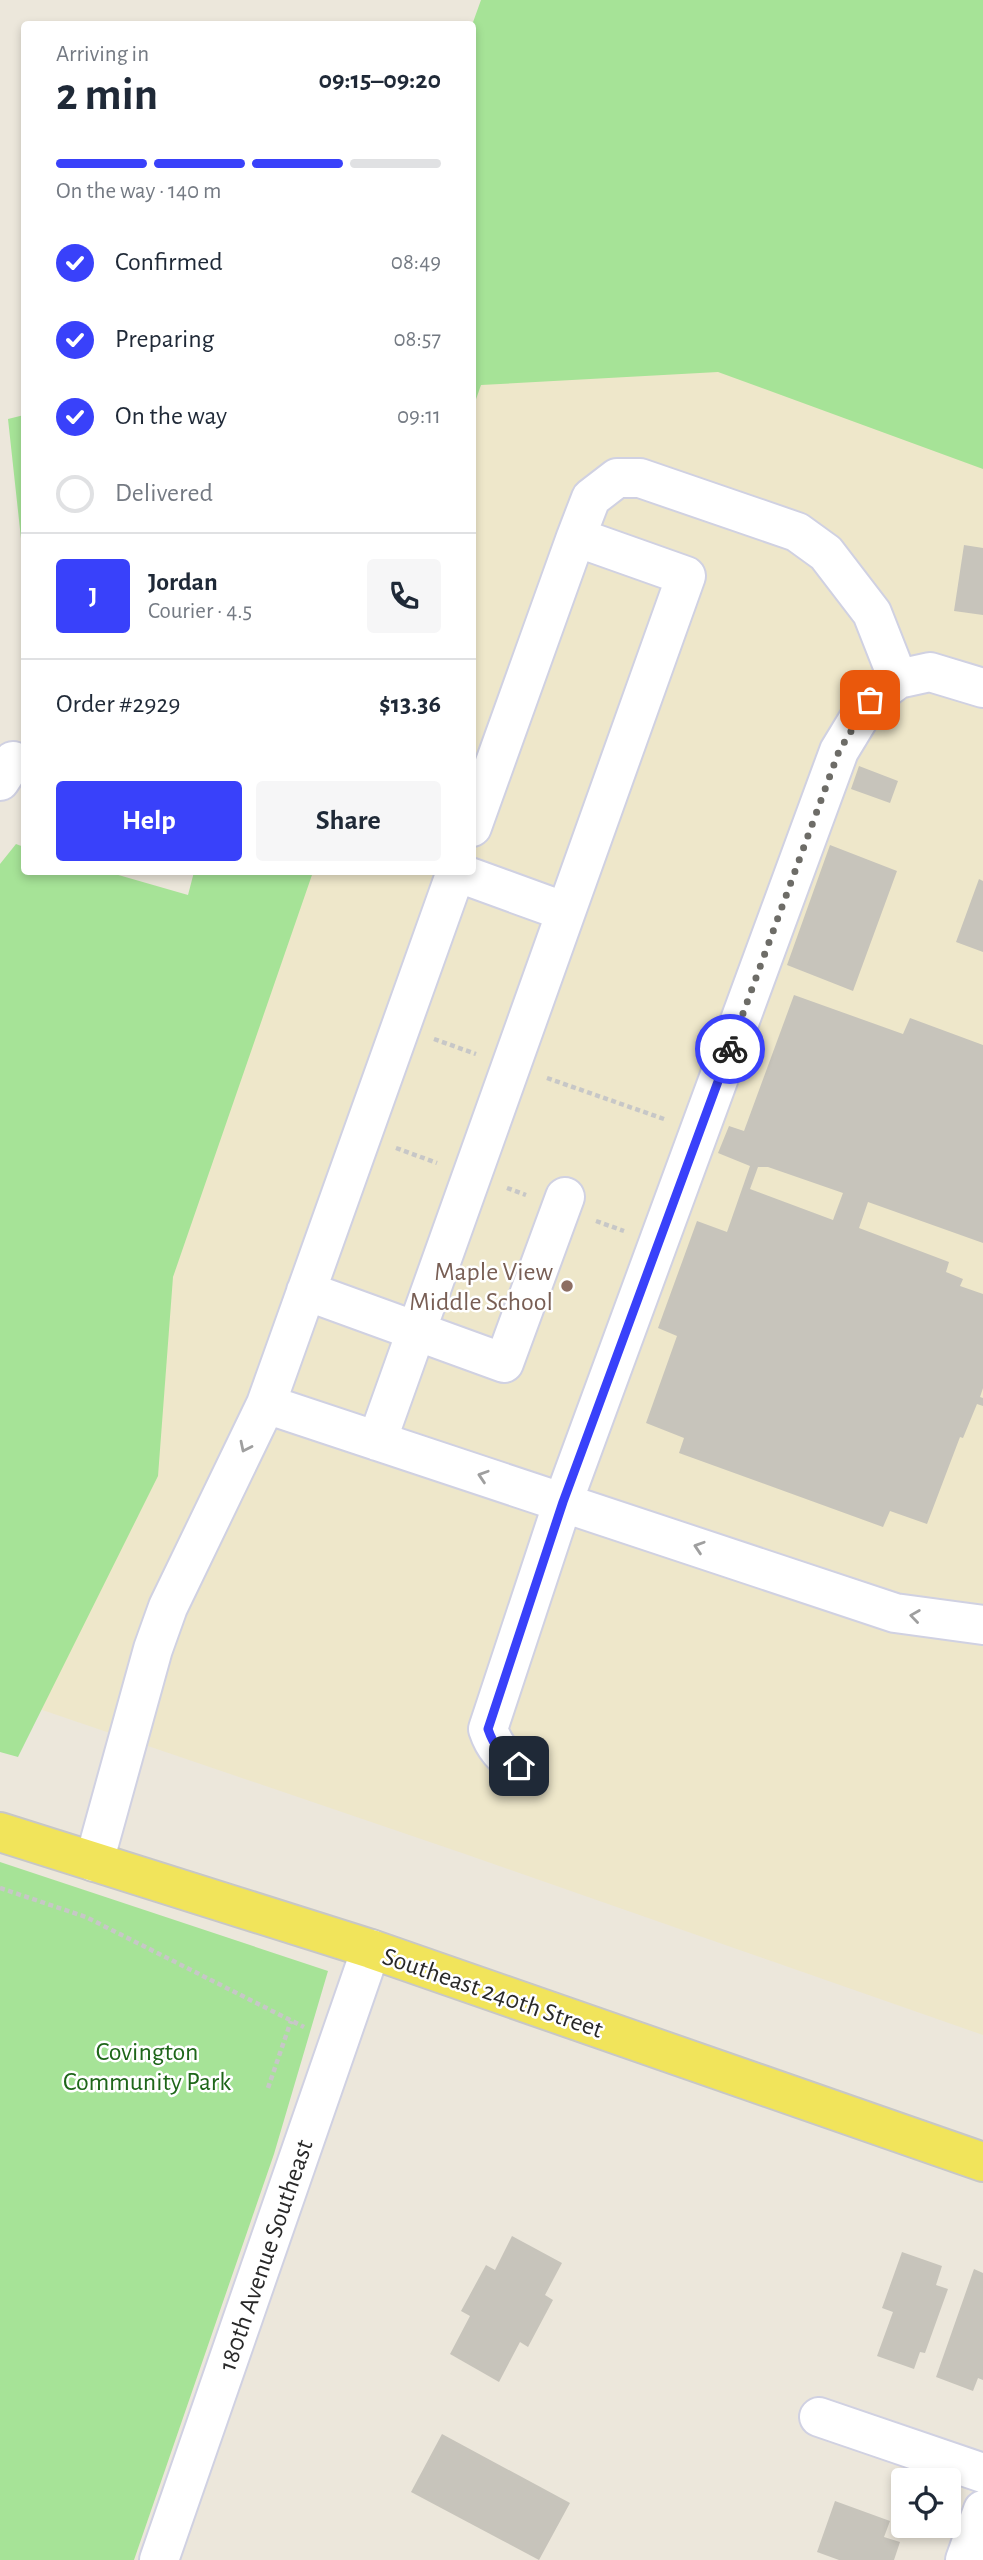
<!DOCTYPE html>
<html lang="en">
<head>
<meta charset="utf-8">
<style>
	:root { --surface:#fff; --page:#f6f6f7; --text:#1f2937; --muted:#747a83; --line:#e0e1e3; --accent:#3941fa }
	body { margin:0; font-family:"Alegreya Sans",sans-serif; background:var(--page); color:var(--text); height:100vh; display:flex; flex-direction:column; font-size:26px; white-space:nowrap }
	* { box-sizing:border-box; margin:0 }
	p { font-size:23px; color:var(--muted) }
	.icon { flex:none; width:38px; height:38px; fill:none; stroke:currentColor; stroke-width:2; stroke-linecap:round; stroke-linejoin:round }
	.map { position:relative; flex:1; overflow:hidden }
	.sheet { position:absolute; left:21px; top:21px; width:455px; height:854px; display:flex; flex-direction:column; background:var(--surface); border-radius:7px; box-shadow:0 4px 10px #0003 }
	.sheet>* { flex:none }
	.controls { position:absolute; left:891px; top:2468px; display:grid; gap:14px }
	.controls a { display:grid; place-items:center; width:70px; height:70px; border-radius:7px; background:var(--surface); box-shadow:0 4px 10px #0003; font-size:35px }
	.pin { position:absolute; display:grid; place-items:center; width:60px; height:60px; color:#fff; margin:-30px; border-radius:14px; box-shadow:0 4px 10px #0006 }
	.courier { position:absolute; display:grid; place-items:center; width:70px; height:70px; margin:-35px; border:5px solid #3941fa; border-radius:50%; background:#fff; color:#222; box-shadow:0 2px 9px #0007 }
	.headline em { font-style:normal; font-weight:700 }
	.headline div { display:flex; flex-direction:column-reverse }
	.headline { display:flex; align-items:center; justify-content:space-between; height:119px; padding:0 35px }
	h1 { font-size:46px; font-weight:700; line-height:52px }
	.bar { display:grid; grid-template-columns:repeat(4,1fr); gap:10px 7px; align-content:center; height:84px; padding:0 35px }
	.bar i { height:9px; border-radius:5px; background:var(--line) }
	.bar .on { background:var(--accent) }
	.bar p { grid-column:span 4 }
	.line { display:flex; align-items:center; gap:18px; padding:0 35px; border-top:2px solid var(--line) }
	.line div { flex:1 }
	.round { display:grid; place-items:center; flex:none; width:74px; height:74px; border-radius:7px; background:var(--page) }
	ol { padding:0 35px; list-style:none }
	li { display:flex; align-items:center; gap:21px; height:77px }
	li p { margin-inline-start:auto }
	li .icon { padding:7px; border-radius:50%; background:var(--accent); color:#fff; stroke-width:4 }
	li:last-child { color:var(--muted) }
	li i { width:38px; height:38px; border:4px solid var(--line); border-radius:50% }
	.cta { display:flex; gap:14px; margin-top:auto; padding:14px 35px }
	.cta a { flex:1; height:80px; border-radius:7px; background:var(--accent); color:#fff; font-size:28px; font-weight:700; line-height:80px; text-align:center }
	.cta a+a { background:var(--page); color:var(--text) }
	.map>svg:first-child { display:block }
	.education { fill:#eee7ca }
	.green { fill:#a6e397 }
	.building { fill:#c7c4bb; fill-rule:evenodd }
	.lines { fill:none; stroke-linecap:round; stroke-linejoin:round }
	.minor-casing { stroke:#d0d1e2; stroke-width:42 }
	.major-casing { stroke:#c7c7c7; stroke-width:42 }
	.path { stroke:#c7c7c7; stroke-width:4.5; stroke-dasharray:5 3.5; stroke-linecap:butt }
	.minor { stroke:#fff; stroke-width:38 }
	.major { stroke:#f1e45b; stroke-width:38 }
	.oneway { stroke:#9f9f9f }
	.done { stroke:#6d6c67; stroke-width:7; stroke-dasharray:0 12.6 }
	.route { stroke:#3941fa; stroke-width:9 }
	.education-dot { fill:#8d6e63; stroke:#fff; stroke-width:2.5 }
	.labels { text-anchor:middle; stroke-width:5; stroke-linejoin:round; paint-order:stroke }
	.education-label { font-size:26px; fill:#785e54; stroke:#fff; text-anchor:end }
	.street-label { font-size:26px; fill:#292929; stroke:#fff }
	.park-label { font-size:26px; fill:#1e6619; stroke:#fff }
</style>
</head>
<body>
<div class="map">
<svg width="983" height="2560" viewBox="0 0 983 2560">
	<rect width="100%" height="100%" fill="#ece7db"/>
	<!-- education -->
	<path class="education" d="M983 0V2035L465 1854 13 1700 289 872H472L473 319Z"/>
	<!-- green -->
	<path class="green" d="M481 0H983V469L718 372 481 385 473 408 472 25Z
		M24 415V566L8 419Z
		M16 844 24 847V872H108L188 895 194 872H313L173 1277 158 1476 18 1757 0 1752V864Z
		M0 1862 328 1971 274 2154 134 2560H0Z"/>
	<!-- building -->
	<path class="building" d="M964 545 983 548V615L954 611Z
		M859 766 898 781 890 803 851 789Z
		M830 845 897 871 853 991 787 965Z
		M979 879 983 881V952L956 942Z
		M794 995 903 1034 910 1018 983 1045V1243L868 1202 859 1228 949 1262 946 1272 963 1279 960 1286 983 1294V1388L980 1397 983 1398V1406L977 1404 963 1438 960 1437 927 1524 890 1511 883 1527 679 1453 684 1438 646 1423 677 1336 658 1328 697 1221 727 1232 750 1166 718 1153 729 1126 744 1131ZM758 1167H768L843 1193 833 1220 750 1189Z
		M512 2236 562 2263 545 2295 553 2300 528 2347 520 2342 499 2382 450 2354 470 2316 461 2311 486 2265 495 2270Z
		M902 2252 942 2266 936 2285 948 2289 925 2353 920 2352 914 2369 877 2356 893 2312 882 2308Z
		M974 2269 983 2273V2380L978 2378 973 2391 936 2377Z
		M442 2434 570 2503 539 2560 411 2492Z
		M835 2501 890 2521 884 2537 900 2542 894 2560H839L817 2552Z"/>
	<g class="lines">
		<!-- minor casing -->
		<g class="minor-casing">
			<path id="minor" d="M576 537 591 498 617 478H640L797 532 826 553 872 613 898 679
				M0 781 13 761
				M456 872 566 912
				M306 1291 504 1363 565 1197
				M266 1404 456 872
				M377 1441 686 576 576 537 472 827
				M519 1766C503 1757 494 1747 488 1729L563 1502 839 751 870 700 898 679 930 672 983 688
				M94 1862 153 1649 168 1607 266 1404 895 1613 983 1625
				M819 2417 983 2473
				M159 2560 371 1949
				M965 2560 983 2510"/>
		</g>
		<!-- major casing -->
		<g class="major-casing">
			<path id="major" d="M0 1832 371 1949 983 2162"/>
		</g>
		<!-- path -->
		<path class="path" d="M434 1039 476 1054
			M547 1078 664 1119
			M396 1148 437 1163
			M507 1188 526 1195
			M596 1221 624 1231
			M0 1888 86 1917 304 2027
			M268 2088 291 2021"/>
		<!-- minor -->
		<use href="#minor" class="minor"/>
		<!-- major -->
		<use href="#major" class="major"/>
	</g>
	<!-- one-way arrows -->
	<defs><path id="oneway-chevron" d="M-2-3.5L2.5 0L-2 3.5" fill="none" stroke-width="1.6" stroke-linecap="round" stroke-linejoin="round" transform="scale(1.75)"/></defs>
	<g class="oneway">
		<use href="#oneway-chevron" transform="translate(245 1447) rotate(116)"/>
		<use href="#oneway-chevron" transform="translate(483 1476) rotate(-162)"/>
		<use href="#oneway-chevron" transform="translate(699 1547) rotate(-162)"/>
		<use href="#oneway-chevron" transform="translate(915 1616) rotate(-172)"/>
	</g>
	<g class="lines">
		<!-- done -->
		<path class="done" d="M730 1049 839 751 870 700"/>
		<!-- route -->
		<path class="route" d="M519 1766C503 1757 494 1747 488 1729L563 1502 730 1049"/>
	</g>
	<!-- markers -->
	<circle class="education-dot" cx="567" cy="1286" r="7"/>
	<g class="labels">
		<!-- education labels -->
		<g class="education-label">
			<text x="553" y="1280">Maple View<tspan x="553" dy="30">Middle School</tspan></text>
		</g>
		<!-- street labels -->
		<g class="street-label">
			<text transform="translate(493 1992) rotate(19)" y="9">Southeast 240th Street</text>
			<text transform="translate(265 2255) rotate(-71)" y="9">180th Avenue Southeast</text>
		</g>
		<!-- park labels -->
		<g class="park-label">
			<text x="147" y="2060">Covington<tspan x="147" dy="30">Community Park</tspan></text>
		</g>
	</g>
</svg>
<div class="controls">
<a><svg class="icon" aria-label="locate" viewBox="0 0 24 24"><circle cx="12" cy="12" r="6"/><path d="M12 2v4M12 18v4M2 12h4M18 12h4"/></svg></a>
</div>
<div class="pin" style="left:870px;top:700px;background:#ea580c"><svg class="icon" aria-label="bag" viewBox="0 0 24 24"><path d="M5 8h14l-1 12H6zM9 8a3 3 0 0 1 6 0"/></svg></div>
<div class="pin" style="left:519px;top:1766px;background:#1f2937"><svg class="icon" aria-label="home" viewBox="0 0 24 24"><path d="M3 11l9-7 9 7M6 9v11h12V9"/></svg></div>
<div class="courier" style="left:730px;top:1049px"><svg class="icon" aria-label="bike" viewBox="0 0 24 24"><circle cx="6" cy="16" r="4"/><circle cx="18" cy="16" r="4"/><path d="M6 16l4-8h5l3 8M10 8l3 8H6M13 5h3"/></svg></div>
<section class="sheet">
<div class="headline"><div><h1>2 min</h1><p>Arriving in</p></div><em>09:15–09:20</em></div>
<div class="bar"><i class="on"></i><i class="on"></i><i class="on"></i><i></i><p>On the way · 140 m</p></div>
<ol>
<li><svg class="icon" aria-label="check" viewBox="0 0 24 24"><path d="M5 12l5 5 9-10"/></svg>Confirmed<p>08:49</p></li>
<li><svg class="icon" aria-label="check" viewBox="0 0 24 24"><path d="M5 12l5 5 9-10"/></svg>Preparing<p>08:57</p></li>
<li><svg class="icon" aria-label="check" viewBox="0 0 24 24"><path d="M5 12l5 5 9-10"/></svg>On the way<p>09:11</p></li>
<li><i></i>Delivered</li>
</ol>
<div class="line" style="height:126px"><b class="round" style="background:var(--accent);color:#fff">J</b><div><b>Jordan</b><p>Courier · 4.5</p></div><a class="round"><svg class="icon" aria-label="phone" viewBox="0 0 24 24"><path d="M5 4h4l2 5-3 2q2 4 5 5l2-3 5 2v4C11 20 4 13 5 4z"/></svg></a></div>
<div class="line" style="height:91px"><div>Order #2929</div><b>$13.36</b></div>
<div class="cta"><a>Help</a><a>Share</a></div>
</section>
</div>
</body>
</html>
